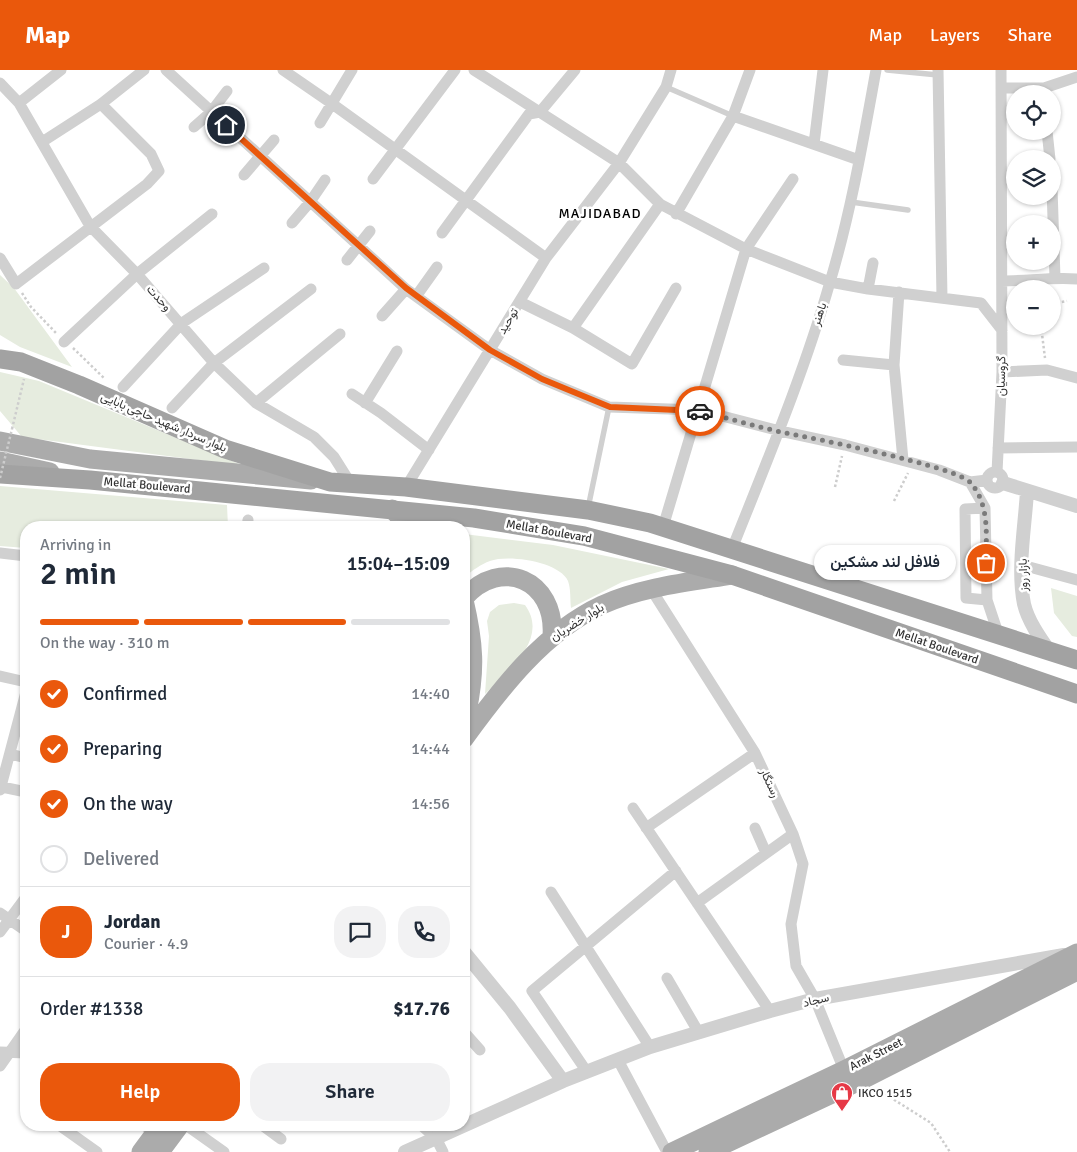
<!DOCTYPE html>
<html lang="en">
<head>
<meta charset="utf-8">
<style>
	:root { --surface:#fff; --page:#f2f2f3; --text:#1f2937; --muted:#747a83; --line:#e0e1e3; --accent:#ea580c }
	body { margin:0; font-family:Signika,Vazirmatn,sans-serif; background:var(--page); color:var(--text); height:100vh; display:flex; flex-direction:column; font-size:19px; white-space:nowrap }
	* { box-sizing:border-box; margin:0 }
	p { font-size:16px; color:var(--muted) }
	.icon { flex:none; width:28px; height:28px; fill:none; stroke:currentColor; stroke-width:2; stroke-linecap:round; stroke-linejoin:round }
	.map { position:relative; flex:1; overflow:hidden }
	.panel { position:absolute; left:20px; top:451px; width:450px; height:610px; display:flex; flex-direction:column; background:var(--surface); border-radius:20px; box-shadow:0 1px 4px #0004 }
	.panel>* { flex:none }
	.fabs { position:absolute; left:1006px; top:15px; display:grid; gap:10px }
	.fabs a { display:grid; place-items:center; width:55px; height:55px; border-radius:50%; background:var(--surface); box-shadow:0 1px 4px #0004; font-size:25px }
	.pin { position:absolute; display:grid; place-items:center; width:42px; height:42px; color:#fff; margin:-21px; border:2px solid #fff; border-radius:50%; box-shadow:0 1px 5px #0007 }
	.courier { position:absolute; display:grid; place-items:center; width:50px; height:50px; margin:-25px; border:4px solid #ea580c; border-radius:50%; background:#fff; color:#222; box-shadow:0 1px 6px #0007 }
	.bubble { position:absolute; height:35px; border-radius:18px; background:var(--surface); box-shadow:0 1px 4px #0004; font-size:16px; font-weight:600; line-height:35px; text-align:center }
	.overview em { font-style:normal; font-weight:600 }
	.overview div { display:flex; flex-direction:column-reverse }
	.overview { display:flex; align-items:center; justify-content:space-between; height:85px; padding:0 20px }
	h1 { font-size:32px; font-weight:600; line-height:38px }
	.bar { display:grid; grid-template-columns:repeat(4,1fr); gap:8px 5px; align-content:center; height:60px; padding:0 20px }
	.bar i { height:6px; border-radius:4px; background:var(--line) }
	.bar .current { background:var(--accent) }
	.bar p { grid-column:span 4 }
	.line { display:flex; align-items:center; gap:12px; padding:0 20px; border-top:1px solid var(--line) }
	.line div { flex:1 }
	.round { display:grid; place-items:center; flex:none; width:52px; height:52px; border-radius:20px; background:var(--page) }
	ol { padding:0 20px; list-style:none }
	li { display:flex; align-items:center; gap:15px; height:55px }
	li p { margin-inline-start:auto }
	li .icon { padding:5px; border-radius:50%; background:var(--accent); color:#fff; stroke-width:4 }
	li:last-child { color:var(--muted) }
	li i { width:28px; height:28px; border:2px solid var(--line); border-radius:50% }
	.cta { display:flex; gap:10px; margin-top:auto; padding:10px 20px }
	.cta a { flex:1; height:58px; border-radius:20px; background:var(--accent); color:#fff; font-size:20px; font-weight:600; line-height:58px; text-align:center }
	.cta a+a { background:var(--page); color:var(--text) }
	header { display:flex; align-items:center; gap:30px; box-sizing:border-box; height:70px; padding:0 25px; background:var(--accent); color:#fff }
	header strong { font-size:24px }
	nav { display:flex; gap:28px; margin-inline-start:auto; font-size:18px }
	.map>svg:first-child { display:block }
	.green { fill:#e6ecdf }
	.lines { fill:none; stroke-linecap:round; stroke-linejoin:round }
	.path { stroke:#cdcdcd; stroke-width:2.5; stroke-dasharray:2.5 2.5; stroke-linecap:butt }
	.service { stroke:#d0d0d0; stroke-width:5.5 }
	.minor { stroke:#d0d0d0; stroke-width:11 }
	.tertiary { stroke:#d0d0d0; stroke-width:14 }
	.primary { stroke:#ababab; stroke-width:19 }
	.trunk { stroke:#a2a2a2; stroke-width:19 }
	.path-bridge { stroke:#cdcdcd; stroke-width:2.5; stroke-dasharray:2.5 2.5; stroke-linecap:butt }
	.done { stroke:#7a7a7a; stroke-width:5; stroke-dasharray:0 9 }
	.route { stroke:#ea580c; stroke-width:6 }
	.labels { text-anchor:middle; stroke-width:5; stroke-linejoin:round; paint-order:stroke }
	.street-label { font-size:12px; fill:#333; stroke:#fff }
	.poi-label { font-size:12px; fill:#333; stroke:#fff; text-anchor:start }
	.neighbourhood-label { font-size:14px; letter-spacing:1px; fill:#000; stroke:#fff }
</style>
</head>
<body>
<header>
<strong>Map</strong>
<nav><a>Map</a><a>Layers</a><a>Share</a></nav>
</header>
<div class="map">
<svg width="1077" height="1082" viewBox="0 0 1077 1082">
	<rect width="100%" height="100%" fill="#fff"/>
	<!-- green -->
	<path class="green" d="M0 205 14 218 72 297 20 277 0 265Z
		M0 302 39 311 244 396 22 367 0 341Z
		M0 416 227 435 228 457 26 458V478L0 476Z
		M464 464 553 475 669 499 622 512 571 538C570 530 571 519 568 511 560 492 509 484 490 491 481 494 472 501 464 507Z
		M1051 518 1077 526V567L1072 566 1054 543Z
		M514 533 525 535C550 569 507 602 485 624L489 566 487 551 490 542 499 535Z"/>
	<g class="lines">
		<!-- path -->
		<path class="path" d="M22 223 31 237 57 264
			M1052 234 1067 231
			M1041 256 1045 288
			M73 278 105 309
			M12 359 24 309
			M835 417 842 386
			M894 431 908 403
			M877 1019 931 1053 950 1082"/>
		<!-- service -->
		<path class="service" d="M887 0 938 5
			M666 17 733 46
			M851 132 908 140
			M588 438 609 337"/>
		<!-- minor -->
		<path class="minor" d="M166 0 406 219 490 280 542 309 609 337 699 340 780 361 845 375 939 400 970 412 987 410
			M283 0 331 33 546 188
			M474 0 619 93 660 134 746 179 830 212 868 219 981 233 1002 260
			M938 0 942 228
			M0 13 19 33 90 156 137 204 214 293 256 333 314 367 334 387 351 414
			M1001 18H1044L1077 7
			M19 33 61 0
			M733 46 859 90
			M320 53 352 0
			M194 57 211 42 227 21
			M1047 61 1050 89
			M42 72 101 34 144 0
			M814 74 823 0
			M244 105 274 70
			M373 109 455 0
			M1052 118 1055 208
			M676 144 733 46 750 0
			M292 153 310 132 325 110
			M442 163 529 44 540 42 575 0
			M0 188 16 214 147 114 159 101 151 84 101 34
			M347 190 370 161
			M1002 211C1028 211 1052 207 1077 209
			M868 219 873 193
			M899 222 894 295 903 390
			M417 225 437 197
			M520 232 573 258 632 294 676 218
			M382 246 406 219
			M573 258 660 134
			M64 272 137 204 212 144
			M843 290 894 295
			M1002 302 1047 300 1077 308
			M123 317 182 253 264 198
			M352 324 381 343 429 380
			M256 333 340 264
			M365 333 397 281
			M172 338 214 293 311 219
			M998 378 1077 377
			M997 402 1002 302 1001 0
			M987 410a8 8 0 1 1 16 0a8 8 0 1 1-16 0Z
			M970 412 985 438 987 530 999 566
			M406 417 546 188 619 93 666 17 671 0
			M985 438 965 439 966 528 987 530
			M663 457 746 179 793 109
			M247 458 248 450
			M732 479C767 391 804 303 830 212 851 142 863 71 876 0
			M0 483 26 486
			M1022 495 1077 510
			M651 519 755 683 793 764 803 794 791 854 796 896 815 929 844 1000
			M0 606 26 612
			M10 684 26 688
			M2 717 26 722
			M0 720 26 622
			M633 738 770 941
			M646 758 755 683
			M755 758 766 783
			M551 822 650 977
			M697 833 793 764
			M0 843 26 861
			M0 862 26 827
			M667 908 699 963
			M464 962 480 980
			M0 982 26 983
			M618 990 667 1082
			M0 996 26 959
			M587 1002 532 921 676 801
			M59 1055 97 1082
			M144 1055 155 1064
			M186 1055 224 1082
			M262 1055 281 1069
			M421 1055 436 1068 443 1082"/>
		<!-- tertiary -->
		<path class="tertiary" d="M1003 413 1077 436
			M1027 421C1025 457 1017 498 1024 534 1028 551 1040 568 1050 582
			M464 882 510 938 563 1011
			M405 1082 563 1011 650 977 770 941 815 929 1064 885"/>
		<!-- primary -->
		<path class="primary" d="M0 371 90 389 311 410
			M0 391 50 402
			M392 439 410 458
			M464 528C501 486 556 510 552 566
			M464 530C474 573 476 599 467 642L464 646
			M464 669C501 618 544 562 602 535 642 517 689 512 732 505
			M141 1082 161 1055
			M160 1082 180 1055
			M672 1082 844 1000 1077 883
			M708 1082 860 1011 1077 901"/>
		<!-- trunk -->
		<path class="trunk" d="M0 289 21 292 79 315 225 379 330 412 406 417 588 440 650 453 1077 590
			M0 404 90 410 474 448 584 466 732 505 1077 624"/>
		<!-- path-bridge -->
		<path class="path-bridge" d="M0 408 12 359"/>
	</g>
	<g class="lines">
		<!-- done -->
		<path class="done" d="M700 341C727 348 754 356 781 362 811 368 956 396 971 413 990 436 986 465 986 493"/>
		<!-- route -->
		<path class="route" d="M226 55 406 218 490 280 542 309 610 337 700 341"/>
	</g>
	<!-- icons -->
	<defs>
		<g id="shop-pin" transform="scale(1.125)"><path d="M0 17L-7.5 6A9.5 9.5 0 1 1 7.5 6Z" fill="#e63946" stroke="#fff"/><path d="M-5-2.5h2.3a2.7 3.5 0 0 1 5.4 0H5L5.5 6h-11ZM-1.5-2.5h3a1.5 2.3 0 0 0-3 0Z" fill="#fff"/></g>
	</defs>
	<g fill-rule="evenodd">
		<use href="#shop-pin" x="842" y="1023"/>
	</g>
	<g class="labels">
		<!-- street labels -->
		<g class="street-label">
			<text transform="translate(159 228) rotate(48)" y="4">وحدت</text>
			<text transform="translate(819 244) rotate(-71)" y="4">باهنر</text>
			<text transform="translate(508 251) rotate(-59)" y="4">توحید</text>
			<text transform="translate(1001 306) rotate(-89)" y="4">گروسیان</text>
			<text transform="translate(164 352) rotate(23)" y="4">بلوار سردار شهید حاجی بابایی</text>
			<text transform="translate(147 415) rotate(5)" y="4">Mellat Boulevard</text>
			<text transform="translate(549 461) rotate(10)" y="4">Mellat Boulevard</text>
			<text transform="translate(1023 505) rotate(-91)" y="4">بازار روز</text>
			<text transform="translate(577 552) rotate(-32)" y="4">بلوار خضریان</text>
			<text transform="translate(937 576) rotate(19)" y="4">Mellat Boulevard</text>
			<text transform="translate(770 713) rotate(65)" y="4">رستگار</text>
			<text transform="translate(816 930) rotate(-13)" y="4">سجاد</text>
			<text transform="translate(876 984) rotate(-27)" y="4">Arak Street</text>
		</g>
		<!-- poi labels -->
		<g class="poi-label">
			<text x="858" y="1027">IKCO 1515</text>
		</g>
		<!-- neighbourhood labels -->
		<g class="neighbourhood-label">
			<text x="600" y="148">MAJIDABAD</text>
		</g>
	</g>
</svg>
<div class="fabs">
<a><svg class="icon" aria-label="locate" viewBox="0 0 24 24"><circle cx="12" cy="12" r="6"/><path d="M12 2v4M12 18v4M2 12h4M18 12h4"/></svg></a>
<a><svg class="icon" aria-label="layers" viewBox="0 0 24 24"><path d="M12 4l9 5-9 5-9-5zM3 14l9 5 9-5"/></svg></a>
<a>+</a>
<a>−</a>
</div>
<div class="pin" style="left:986px;top:493px;background:#ea580c"><svg class="icon" aria-label="bag" viewBox="0 0 24 24"><path d="M5 8h14l-1 12H6zM9 8a3 3 0 0 1 6 0"/></svg></div>
<div class="pin" style="left:226px;top:55px;background:#1f2937"><svg class="icon" aria-label="home" viewBox="0 0 24 24"><path d="M3 11l9-7 9 7M6 9v11h12V9"/></svg></div>
<div class="courier" style="left:700px;top:341px"><svg class="icon" aria-label="car" viewBox="0 0 24 24"><path d="M5 17H2v-5l4-1 3-4h7l3 4 3 1v5h-3M9 17h6M6 11h13"/><circle cx="7" cy="17" r="2"/><circle cx="17" cy="17" r="2"/></svg></div>
<div class="bubble" style="left:814px;top:475px;width:142px">فلافل لند مشکین</div>
<section class="panel">
<div class="overview"><div><h1>2 min</h1><p>Arriving in</p></div><em>15:04–15:09</em></div>
<div class="bar"><i class="current"></i><i class="current"></i><i class="current"></i><i></i><p>On the way · 310 m</p></div>
<ol>
<li><svg class="icon" aria-label="check" viewBox="0 0 24 24"><path d="M5 12l5 5 9-10"/></svg>Confirmed<p>14:40</p></li>
<li><svg class="icon" aria-label="check" viewBox="0 0 24 24"><path d="M5 12l5 5 9-10"/></svg>Preparing<p>14:44</p></li>
<li><svg class="icon" aria-label="check" viewBox="0 0 24 24"><path d="M5 12l5 5 9-10"/></svg>On the way<p>14:56</p></li>
<li><i></i>Delivered</li>
</ol>
<div class="line" style="height:90px"><b class="round" style="background:var(--accent);color:#fff">J</b><div><b>Jordan</b><p>Courier · 4.9</p></div><a class="round"><svg class="icon" aria-label="chat" viewBox="0 0 24 24"><path d="M4 5h16v11H9l-5 4z"/></svg></a><a class="round"><svg class="icon" aria-label="phone" viewBox="0 0 24 24"><path d="M5 4h4l2 5-3 2q2 4 5 5l2-3 5 2v4C11 20 4 13 5 4z"/></svg></a></div>
<div class="line" style="height:65px"><div>Order #1338</div><b>$17.76</b></div>
<div class="cta"><a>Help</a><a>Share</a></div>
</section>
</div>
</body>
</html>
